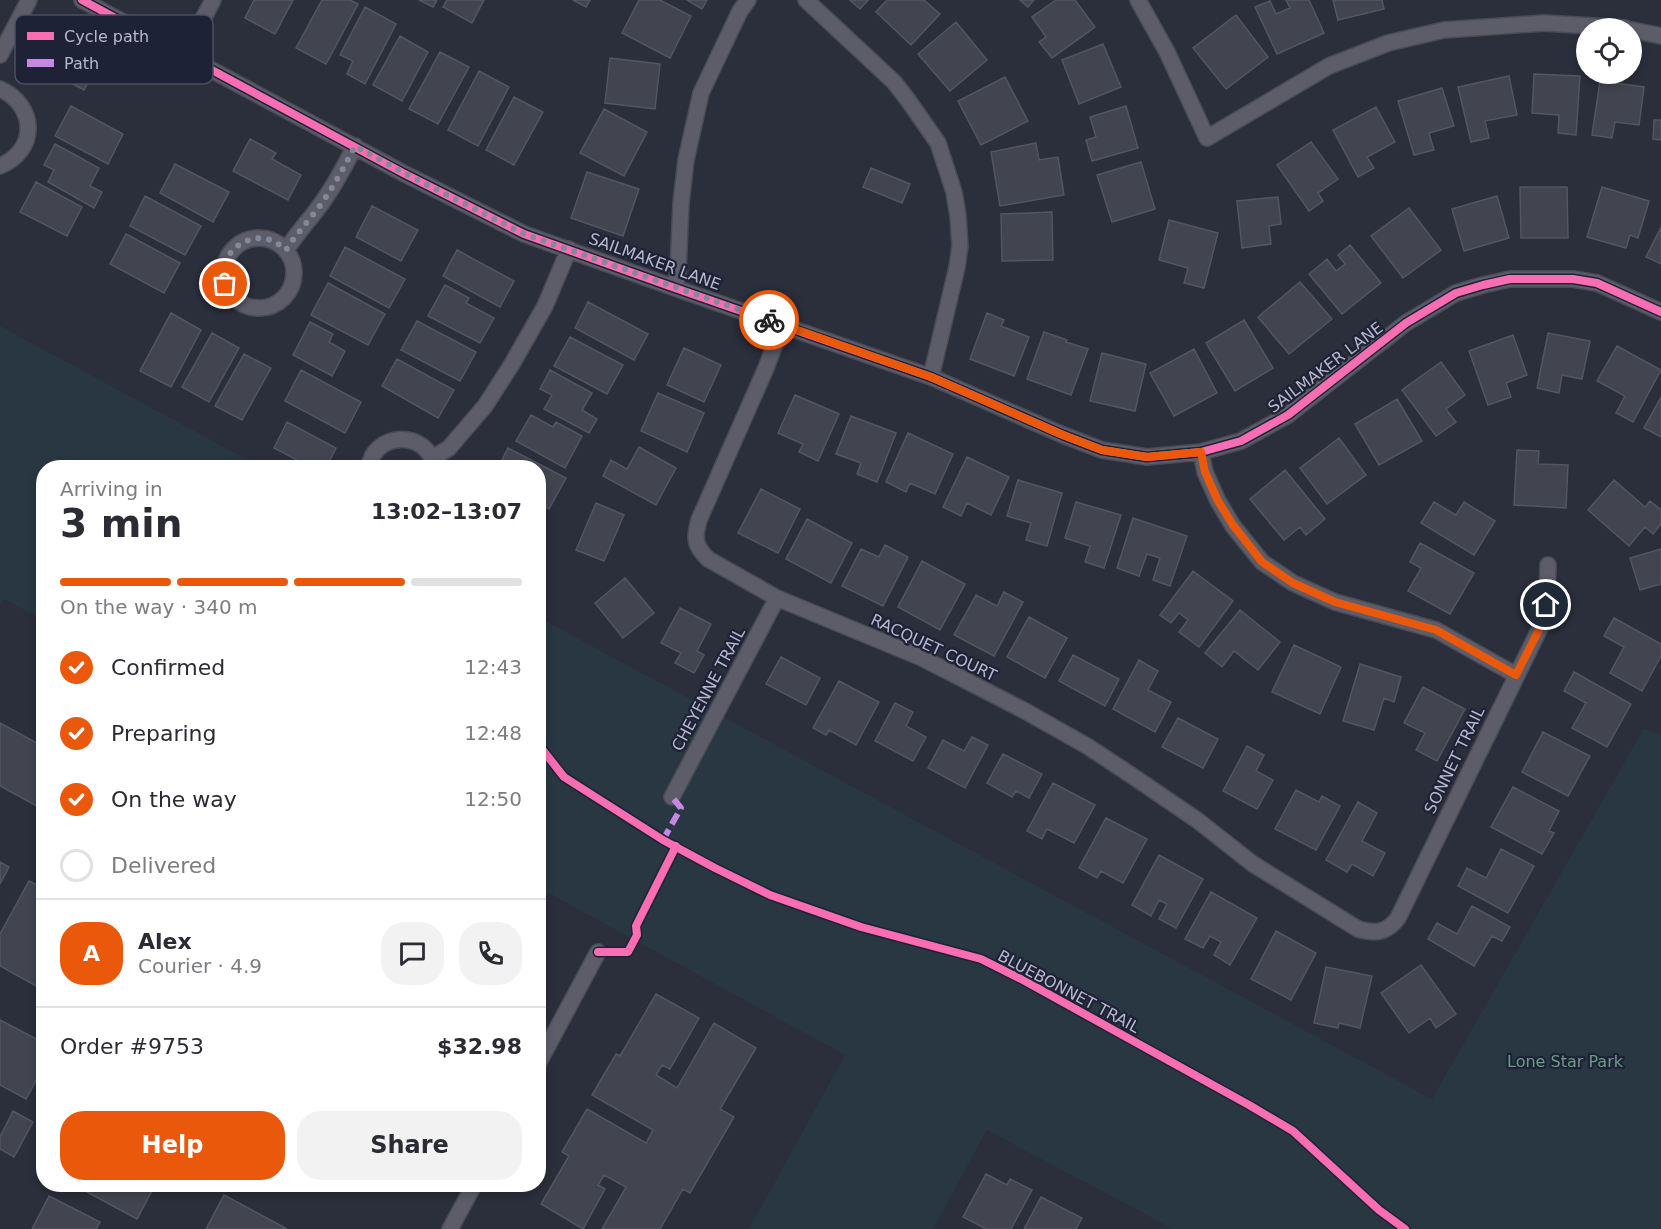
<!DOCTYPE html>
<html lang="en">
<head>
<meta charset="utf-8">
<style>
	:root { --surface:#fff; --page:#f2f2f3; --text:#2b2b33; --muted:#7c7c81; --line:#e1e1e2; --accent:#ea580c }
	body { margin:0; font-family:"DejaVu Sans",sans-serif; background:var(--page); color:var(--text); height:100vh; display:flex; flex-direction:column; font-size:22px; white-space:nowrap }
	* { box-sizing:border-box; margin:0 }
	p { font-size:20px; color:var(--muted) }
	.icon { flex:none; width:33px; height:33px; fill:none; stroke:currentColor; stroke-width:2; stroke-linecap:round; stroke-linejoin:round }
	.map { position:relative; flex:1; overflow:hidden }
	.sheet { position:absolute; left:36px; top:460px; width:510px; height:732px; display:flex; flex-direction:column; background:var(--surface); border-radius:24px; box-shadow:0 3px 9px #0003 }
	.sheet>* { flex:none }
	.tools { position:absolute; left:1576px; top:18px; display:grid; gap:12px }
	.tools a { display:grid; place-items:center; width:66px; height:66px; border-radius:50%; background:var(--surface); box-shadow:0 3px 9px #0003; font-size:30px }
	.pin { position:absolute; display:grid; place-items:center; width:51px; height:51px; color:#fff; margin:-26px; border:3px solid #fff; border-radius:50%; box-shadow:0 2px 6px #0007 }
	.courier { position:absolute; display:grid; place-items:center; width:60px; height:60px; margin:-30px; border:4px solid #ea580c; border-radius:50%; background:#fff; color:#222; box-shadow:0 2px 8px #0007 }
	.overview em { font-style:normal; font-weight:600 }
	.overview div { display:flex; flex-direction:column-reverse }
	.overview { display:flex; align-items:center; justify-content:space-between; height:102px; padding:0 24px }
	h1 { font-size:39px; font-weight:600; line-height:45px }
	.bar { display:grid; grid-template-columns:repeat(4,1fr); gap:9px 6px; align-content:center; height:72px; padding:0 24px }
	.bar i { height:8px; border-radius:4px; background:var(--line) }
	.bar .active { background:var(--accent) }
	.bar p { grid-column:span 4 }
	.line { display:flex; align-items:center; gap:15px; padding:0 24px; border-top:2px solid var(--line) }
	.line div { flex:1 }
	.round { display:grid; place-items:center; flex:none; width:63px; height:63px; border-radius:24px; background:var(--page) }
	ol { padding:0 24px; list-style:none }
	li { display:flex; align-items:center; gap:18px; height:66px }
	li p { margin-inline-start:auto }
	li .icon { padding:6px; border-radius:50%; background:var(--accent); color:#fff; stroke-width:4 }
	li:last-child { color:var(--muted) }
	li i { width:33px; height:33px; border:3px solid var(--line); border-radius:50% }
	.cta { display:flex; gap:12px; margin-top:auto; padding:12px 24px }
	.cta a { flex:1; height:69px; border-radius:24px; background:var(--accent); color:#fff; font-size:24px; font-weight:600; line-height:69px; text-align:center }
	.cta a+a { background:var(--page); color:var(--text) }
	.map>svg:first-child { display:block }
	.green { fill:#283741 }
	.building { fill:#424450; stroke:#535562; stroke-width:1.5 }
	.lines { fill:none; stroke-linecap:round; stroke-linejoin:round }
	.street-casing { stroke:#494b55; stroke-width:18 }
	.street { stroke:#5c5d68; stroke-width:15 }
	.quiet { stroke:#c787e3; stroke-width:6; stroke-dasharray:12 6; stroke-linecap:butt }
	.cycleway-casing { stroke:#1e2236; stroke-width:11 }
	.cycleway { stroke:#f96db3; stroke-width:8 }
	.done { stroke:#858899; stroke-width:6; stroke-dasharray:0 10.8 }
	.route { stroke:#ea580c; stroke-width:8 }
	.labels { text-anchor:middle; stroke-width:4.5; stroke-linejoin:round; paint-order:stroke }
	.street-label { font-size:16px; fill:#b6b8cb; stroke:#1e2236 }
	.park-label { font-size:16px; fill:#6c9d84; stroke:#1e2236 }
	.key { fill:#1e2236; stroke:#4c4f63; stroke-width:1.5 }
	.key-label { font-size:16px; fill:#b6b8cb }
</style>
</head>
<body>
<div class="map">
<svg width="1661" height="1229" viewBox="0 0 1661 1229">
	<rect width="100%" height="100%" fill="#2b2e3b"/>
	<!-- green -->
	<path class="green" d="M0 326 263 468H44L43 620 4 599 0 606Z
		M538 617 1432 1099 1644 728 1661 736V1229H1173L987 1130 933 1229H749L845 1055 539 888Z"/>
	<!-- building -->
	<path class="building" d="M254 0H293L275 34 245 18Z
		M322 0H350L358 4 326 64 296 48Z
		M419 0H437L433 7Z
		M447 0H484L472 23 443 7Z
		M573 0H590L586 7Z
		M639 0H660L691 16 670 58 622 33Z
		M687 0H707L702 9Z
		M850 0H868L860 9Z
		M887 0H924L940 14 911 45 876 12Z
		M1020 0H1034L1028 7Z
		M1056 0H1075L1095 27 1052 58 1039 42 1046 37 1032 17Z
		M1286 0H1309L1324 33 1277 54 1255 7 1270 1 1276 14 1290 8Z
		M1333 0H1382L1384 9 1338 20Z
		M365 7 396 24 365 84 347 74 353 61 340 55Z
		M1236 15 1268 57 1226 89 1193 48Z
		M956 22 987 60 950 91 918 54Z
		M46 34 74 49 77 44 101 57 84 90 31 62Z
		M400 36 428 52 402 101 373 85Z
		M1103 44 1121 87 1079 104 1062 60Z
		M440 52 469 67 438 124 409 109Z
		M610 58 660 64 655 109 605 103Z
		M479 71 509 87 478 146 448 130Z
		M1534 74 1580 76 1576 135 1558 133 1559 115 1532 113Z
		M1509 76 1517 115 1485 121 1489 138 1471 142 1458 87Z
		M1005 77 1028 121 981 145 958 101Z
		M1600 81 1644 87 1639 125 1615 122 1612 138 1592 135Z
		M1442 88 1454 126 1429 133 1434 150 1414 155 1398 101Z
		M514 97 543 112 514 165 486 150Z
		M71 106 123 134 108 164 55 136Z
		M1126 106 1138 148 1092 161 1086 140 1096 137 1090 117Z
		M1376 107 1395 142 1367 157 1374 168 1358 177 1333 130Z
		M604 109 647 132 624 176 580 153Z
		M1654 120H1661V140L1653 139Z
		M250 139 276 153 272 159 301 175 288 200 233 171Z
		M1311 142 1338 179 1318 193 1323 201 1309 211 1277 165Z
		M1036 143 1039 160 1058 157 1064 195 1000 206 991 152Z
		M55 144 99 168 90 186 102 192 94 208 48 182 54 170 44 165Z
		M1141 162 1155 209 1112 222 1097 175Z
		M175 164 229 192 213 222 160 193Z
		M871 168 910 184 902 203 863 187Z
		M587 172 639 189 623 236 571 218Z
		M36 182 82 207 67 236 20 212Z
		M1520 187H1567L1568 238H1521Z
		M1602 187 1649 201 1638 238 1630 235 1626 248 1587 237Z
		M145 196 201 226 185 255 130 226Z
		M1497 196 1509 238 1464 251 1452 209Z
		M1278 197 1281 224 1269 226 1271 244 1242 248 1237 201Z
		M372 206 418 230 401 261 356 237Z
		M1409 208 1441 250 1403 278 1371 236Z
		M1052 212 1053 260 1002 261 1001 214Z
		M1169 220 1218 233 1204 288 1184 283 1188 268 1159 260Z
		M1661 227V264L1646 257Z
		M126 234 180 263 164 293 110 264Z
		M1350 245 1381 283 1342 314 1309 274 1327 259 1336 271 1345 264 1338 255Z
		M345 247 405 279 389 308 330 276Z
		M457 250 514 281 500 307 443 276Z
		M1300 282 1332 319 1289 354 1258 317Z
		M328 283 385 314 368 345 311 315Z
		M445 285 469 298 466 303 494 318 480 343 428 316Z
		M588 302 648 334 634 360 575 328Z
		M171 313 201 330 171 387 140 371Z
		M987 313 1004 320 1001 326 1029 337 1014 376 970 359Z
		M1244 320 1273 368 1235 391 1206 343Z
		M417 321 476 352 460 381 401 350Z
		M310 322 333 334 329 342 345 351 332 376 293 355Z
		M1044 332 1067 340 1066 342 1088 349 1071 395 1027 379Z
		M212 333 239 348 209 402 182 387Z
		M1548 333 1590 341 1582 379 1562 375 1559 393 1537 388Z
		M1513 335 1527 375 1506 383 1511 397 1488 405 1469 351Z
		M570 337 623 365 607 394 554 366Z
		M1617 346 1661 370 1633 422 1616 413 1625 396 1597 381Z
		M684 348 721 365 704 402 667 385Z
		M1194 349 1217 393 1174 416 1150 373Z
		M1102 353 1146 364 1135 411 1090 401Z
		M244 354 271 368 242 420 215 406Z
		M397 359 454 390 438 418 382 386Z
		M1441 362 1465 395 1446 409 1456 422 1436 436 1402 390Z
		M301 370 361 402 345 433 285 401Z
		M550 370 592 393 582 410 597 419 589 433 544 409 552 395 540 389Z
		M658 393 704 413 687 452 641 431Z
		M795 395 839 414 818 461 799 452 803 444 778 433Z
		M1661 397V437L1644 428Z
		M1397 399 1422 441 1379 465 1355 424Z
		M531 415 553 427 556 422 582 436 565 468 516 441Z
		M851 416 896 433 877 482 857 474 861 463 836 454Z
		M287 422 336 448 326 468H312L274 448Z
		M908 433 953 454 935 494 910 483 906 492 886 482Z
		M1339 438 1366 475 1327 504 1300 468Z
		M639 447 676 468 656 505 603 476 611 460 627 469Z
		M508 448 566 478 549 509 538 503V468H498Z
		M1517 450 1539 451 1538 464 1568 465 1566 508 1514 505Z
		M967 457 1009 477 991 515 967 503 961 516 943 507Z
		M1285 470 1325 519 1306 535 1300 527 1284 540 1250 499Z
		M1018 480 1062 493 1047 546 1026 540 1031 523 1007 516Z
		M1614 480 1645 507 1650 501 1661 510V524L1653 534 1645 527 1629 546 1588 510Z
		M761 489 800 509 778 553 738 533Z
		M1076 502 1121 515 1104 568 1085 562 1090 546 1065 538Z
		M1434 502 1456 515 1464 502 1495 521 1474 555 1421 523Z
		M596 503 624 515 604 561 576 550Z
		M1133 518 1187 536 1170 586 1153 580 1160 558 1147 554 1139 576 1117 568Z
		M807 519 852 543 831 583 786 559Z
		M1420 543 1474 573 1450 614 1408 591 1421 568 1410 562Z
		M885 545 908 557 883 606 842 586 861 549 879 557Z
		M1661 549V584L1640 590 1630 558Z
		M922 561 965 584 940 630 898 607Z
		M1193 571 1233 601 1199 647 1179 632 1188 620 1179 613 1171 623 1160 615Z
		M625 578 654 613 623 638 595 603Z
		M1004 592 1023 602 994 656 954 635 976 595 997 606Z
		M680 608 711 624 697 651 704 655 694 673 675 663 681 653 661 643Z
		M1240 610 1280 642 1258 670 1234 651 1222 667 1205 653Z
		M1029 617 1067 638 1045 678 1007 657Z
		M1614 618 1661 644V656L1642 691 1610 673 1624 647 1604 636Z
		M1294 645 1341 667 1320 714 1272 692Z
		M1073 655 1119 679 1105 706 1059 681Z
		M781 657 820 678 806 705 766 684Z
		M1139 660 1158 671 1148 690 1171 702 1155 732 1113 709Z
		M1360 664 1401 677 1394 702 1384 698 1374 730 1343 721Z
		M1574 672 1631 704 1607 747 1572 728 1586 703 1564 691Z
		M839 681 879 702 856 745 829 730 826 735 813 728Z
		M1423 687 1465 709 1437 761 1416 750 1425 733 1404 723Z
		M895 703 913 712 906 726 926 737 913 761 875 741Z
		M1178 718 1218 739 1203 768 1162 747Z
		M0 723 44 747V810L0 786Z
		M1543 732 1590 756 1568 796 1522 772Z
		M972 737 988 745 965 788 928 768 943 740 964 751Z
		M1247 746 1264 755 1256 771 1273 780 1257 809 1223 791Z
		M1003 754 1042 774 1029 798 1016 791 1012 797 987 783Z
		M1053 783 1095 805 1074 843 1047 829 1042 839 1027 831Z
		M1513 787 1559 811 1549 831 1554 833 1542 854 1491 827Z
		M1296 790 1319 802 1322 796 1340 806 1316 850 1275 829Z
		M1358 802 1377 813 1362 841 1385 853 1373 876 1352 864 1347 872 1326 860Z
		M1106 818 1147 839 1123 883 1101 871 1097 878 1079 868Z
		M1501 849 1534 866 1508 913 1458 886 1467 868 1486 878Z
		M1159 855 1203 879 1176 928 1159 919 1167 904 1159 900 1151 916 1132 905Z
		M0 862 9 867 0 884Z
		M29 881 44 889V977L38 987 0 966V934Z
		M1211 892 1257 918 1230 965 1214 955 1221 942 1210 936 1203 948 1185 939Z
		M1472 906 1510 927 1502 941 1492 936 1474 966 1428 939 1437 923 1457 934Z
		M1276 931 1316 953 1291 1000 1251 979Z
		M1421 965 1456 1014 1436 1028 1430 1018 1409 1033 1381 993Z
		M1326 967 1372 976 1360 1028 1339 1023 1338 1028 1314 1023Z
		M656 994 699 1018 670 1069 662 1065 656 1075 677 1088 714 1023 756 1048 720 1109 734 1117 690 1193 683 1189 660 1229H602L626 1187 604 1175 598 1185 605 1189 583 1229 541 1204 569 1156 562 1152 587 1109 646 1143 653 1130 592 1095 616 1054 620 1056Z
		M0 1020 44 1043V1066L26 1099 0 1085Z
		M13 1111 33 1122 14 1157 0 1149V1137Z
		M986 1174 1007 1185 1010 1179 1032 1190 1011 1229H986L963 1217Z
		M74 1185H155L137 1219Z
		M224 1195 287 1229H206Z
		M49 1196 100 1222 96 1229H32Z
		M1041 1197 1082 1218 1076 1229H1024Z"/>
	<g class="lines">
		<!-- street casing -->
		<g class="street-casing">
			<path id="street" d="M82 0 403 173 524 234 675 288 931 377 1063 435 1102 450 1147 457 1201 452 1241 441 1288 415 1406 323 1456 293 1483 285 1510 279H1573L1597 283 1661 312
				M806 0 894 82 908 100 938 143 954 192 958 216 960 246 957 267 931 377
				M1138 0 1167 52 1207 138 1329 66 1388 43 1444 30 1544 23 1625 28
				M1632 30 1661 36
				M0 55 29 0
				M184 55 213 0
				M0 89C37 106 38 150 0 166
				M224 273a35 35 0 1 1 70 0a35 35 0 1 1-70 0Z
				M286 250C295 236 305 225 315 212 331 192 343 169 355 146
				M675 288 678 271 681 203 686 160 701 93 740 11 748 0
				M782 325 766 368 699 520C694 538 694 545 708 559L777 598 922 658 1025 711 1087 746 1131 775 1197 820 1253 864 1358 929C1375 934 1387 933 1398 918L1542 624 1547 605 1548 565
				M1201 452 1205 472 1218 501 1233 526 1262 562 1293 583 1335 602 1436 630 1516 675
				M433 458 449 448 485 406 512 364 545 306 569 249
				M369 468C372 433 427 427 435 468
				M672 797 777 598
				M538 1064 598 952
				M450 1229 474 1185"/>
		</g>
		<!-- street -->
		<use href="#street" class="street"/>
		<!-- quiet -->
		<path class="quiet" d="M663 840 681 808 672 797"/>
		<!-- cycleway casing -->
		<g class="cycleway-casing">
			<path id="cycleway" d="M82 0 403 173 524 234 675 288 931 377 1063 435 1102 450 1147 457 1201 452 1241 441 1288 415 1406 323 1456 293 1483 285 1510 279H1573L1597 283 1661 312
				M538 744 564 777 663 840 715 868 770 895 861 927 981 959 1023 980 1249 1105 1293 1131 1379 1210 1405 1229
				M598 952H628L637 935 636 926 676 846"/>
		</g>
		<!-- cycleway -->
		<use href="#cycleway" class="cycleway"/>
	</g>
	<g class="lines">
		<!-- done -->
		<path class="done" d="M225 284C225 280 223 274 224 270 226 246 254 231 275 242 279 244 283 248 286 250 295 236 305 225 315 212 331 192 343 169 355 146L404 173 524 234 769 320"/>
		<!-- route -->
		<path class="route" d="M769 320 931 377 1063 435 1102 450 1147 457 1201 452 1205 472 1218 501 1233 525 1262 562 1293 583 1335 602 1436 630 1516 675 1542 624 1546 605"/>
	</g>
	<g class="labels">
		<!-- street labels -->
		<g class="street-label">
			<text transform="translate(655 261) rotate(20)" y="6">SAILMAKER LANE</text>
			<text transform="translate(1325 367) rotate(-37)" y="6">SAILMAKER LANE</text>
			<text transform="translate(934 647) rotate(25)" y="6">RACQUET COURT</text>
			<text transform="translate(708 689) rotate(-62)" y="6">CHEYENNE TRAIL</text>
			<text transform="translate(1454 760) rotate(-64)" y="6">SONNET TRAIL</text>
			<text transform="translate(1069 991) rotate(28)" y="6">BLUEBONNET TRAIL</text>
		</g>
		<!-- park labels -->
		<g class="park-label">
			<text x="1565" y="1067">Lone Star Park</text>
		</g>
	</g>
	<!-- legend -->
	<rect x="15" y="15" width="198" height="69" rx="9" class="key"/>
	<rect x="27" y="32" width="27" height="8" fill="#f96db3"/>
	<rect x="27" y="59" width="27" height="8" fill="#c787e3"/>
	<g class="key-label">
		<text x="64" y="42">Cycle path</text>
		<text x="64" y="69">Path</text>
	</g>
</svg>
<div class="tools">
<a><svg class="icon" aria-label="locate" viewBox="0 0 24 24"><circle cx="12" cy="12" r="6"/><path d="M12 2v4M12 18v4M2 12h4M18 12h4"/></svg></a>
</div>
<div class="pin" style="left:225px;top:284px;background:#ea580c"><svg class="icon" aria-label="bag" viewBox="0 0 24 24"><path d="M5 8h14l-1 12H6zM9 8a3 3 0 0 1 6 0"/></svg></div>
<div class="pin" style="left:1546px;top:605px;background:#1f2937"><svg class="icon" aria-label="home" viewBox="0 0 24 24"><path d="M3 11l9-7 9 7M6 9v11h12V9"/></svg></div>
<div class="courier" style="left:769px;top:320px"><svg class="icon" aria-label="bike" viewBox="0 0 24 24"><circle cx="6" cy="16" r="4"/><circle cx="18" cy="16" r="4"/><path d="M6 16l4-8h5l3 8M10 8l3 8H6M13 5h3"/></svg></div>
<section class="sheet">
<div class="overview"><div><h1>3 min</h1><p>Arriving in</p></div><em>13:02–13:07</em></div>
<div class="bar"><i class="active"></i><i class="active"></i><i class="active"></i><i></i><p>On the way · 340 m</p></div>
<ol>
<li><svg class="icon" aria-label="check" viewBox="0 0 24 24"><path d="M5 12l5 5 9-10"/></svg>Confirmed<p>12:43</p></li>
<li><svg class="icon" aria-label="check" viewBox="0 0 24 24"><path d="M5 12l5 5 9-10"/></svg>Preparing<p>12:48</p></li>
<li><svg class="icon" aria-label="check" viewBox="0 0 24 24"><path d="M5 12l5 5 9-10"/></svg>On the way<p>12:50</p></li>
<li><i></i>Delivered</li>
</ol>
<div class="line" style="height:108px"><b class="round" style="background:var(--accent);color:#fff">A</b><div><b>Alex</b><p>Courier · 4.9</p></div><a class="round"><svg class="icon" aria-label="chat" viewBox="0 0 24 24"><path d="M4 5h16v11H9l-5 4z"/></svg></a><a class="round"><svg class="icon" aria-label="phone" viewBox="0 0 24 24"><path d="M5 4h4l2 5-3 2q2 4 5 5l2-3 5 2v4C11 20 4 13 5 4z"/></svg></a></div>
<div class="line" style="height:78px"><div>Order #9753</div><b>$32.98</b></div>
<div class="cta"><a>Help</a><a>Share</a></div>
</section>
</div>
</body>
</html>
